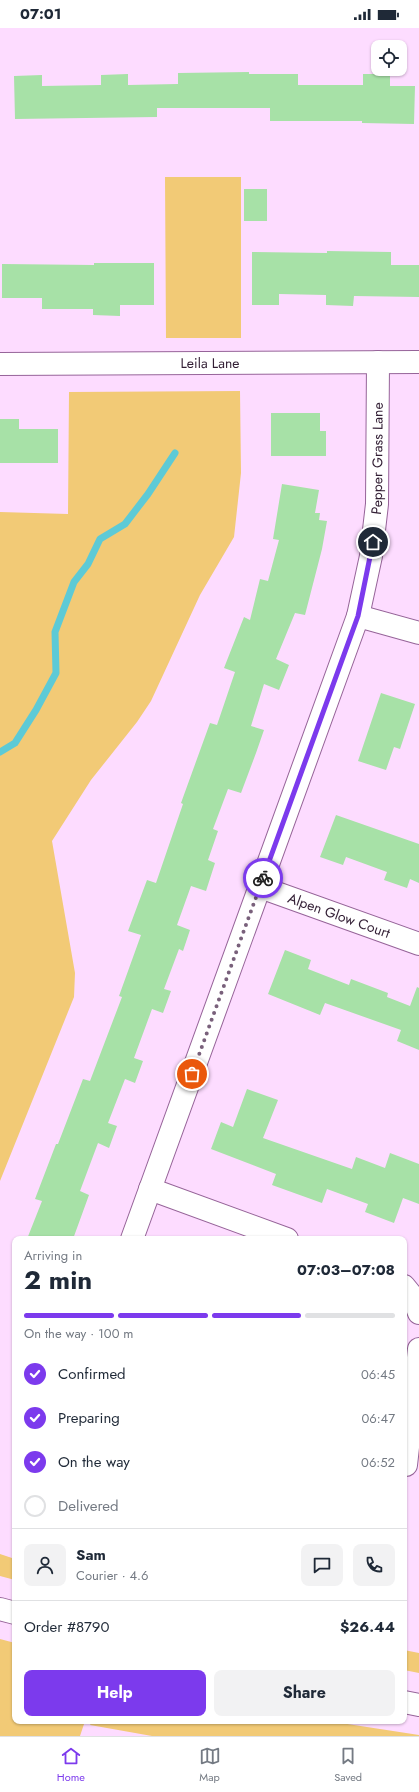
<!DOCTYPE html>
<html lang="en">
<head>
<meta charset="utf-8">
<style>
	:root { --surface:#fff; --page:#f2f2f3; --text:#1f2937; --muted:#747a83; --line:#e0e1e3; --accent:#7c3aed }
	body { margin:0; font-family:Jost,sans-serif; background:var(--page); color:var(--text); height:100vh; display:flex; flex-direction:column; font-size:15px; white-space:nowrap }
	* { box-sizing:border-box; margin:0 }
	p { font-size:13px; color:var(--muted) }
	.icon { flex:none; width:22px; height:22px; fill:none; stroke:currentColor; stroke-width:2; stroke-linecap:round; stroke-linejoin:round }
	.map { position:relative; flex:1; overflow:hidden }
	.drawer { position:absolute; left:12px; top:1208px; width:395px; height:488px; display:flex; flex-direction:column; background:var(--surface); border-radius:8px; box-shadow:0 1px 3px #0004 }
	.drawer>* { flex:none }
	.buttons { position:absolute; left:371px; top:12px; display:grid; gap:8px }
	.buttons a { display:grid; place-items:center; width:36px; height:36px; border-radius:8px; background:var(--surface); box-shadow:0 1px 3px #0004; font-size:20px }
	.pin { position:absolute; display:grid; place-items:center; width:34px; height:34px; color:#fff; margin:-17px; border:2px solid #fff; border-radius:50%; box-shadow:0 1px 4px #0007 }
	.courier { position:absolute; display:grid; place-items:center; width:40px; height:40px; margin:-20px; border:3px solid #7c3aed; border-radius:50%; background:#fff; color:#222; box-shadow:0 1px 5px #0007 }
	.head em { font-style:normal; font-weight:700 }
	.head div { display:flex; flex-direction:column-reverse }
	.head { display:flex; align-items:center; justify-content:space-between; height:68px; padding:0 12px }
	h1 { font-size:26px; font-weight:700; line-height:30px }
	.bar { display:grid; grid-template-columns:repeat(4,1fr); gap:6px 4px; align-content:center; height:48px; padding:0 12px }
	.bar i { height:5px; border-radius:3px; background:var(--line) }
	.bar .active { background:var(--accent) }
	.bar p { grid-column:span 4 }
	.line { display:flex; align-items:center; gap:10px; padding:0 12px; border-top:1px solid var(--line) }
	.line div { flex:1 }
	.round { display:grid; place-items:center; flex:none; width:42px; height:42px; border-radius:8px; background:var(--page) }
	ol { padding:0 12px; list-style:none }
	li { display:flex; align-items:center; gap:12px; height:44px }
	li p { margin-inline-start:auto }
	li .icon { padding:4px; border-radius:50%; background:var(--accent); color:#fff; stroke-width:4 }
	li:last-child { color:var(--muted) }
	li i { width:22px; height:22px; border:2px solid var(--line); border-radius:50% }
	.action { display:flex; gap:8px; margin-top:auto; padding:8px 12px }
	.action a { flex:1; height:46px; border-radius:8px; background:var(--accent); color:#fff; font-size:16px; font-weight:700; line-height:46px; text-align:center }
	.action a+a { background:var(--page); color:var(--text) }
	.status { display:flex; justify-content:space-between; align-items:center; height:28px; padding:0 20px; background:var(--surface); direction:ltr }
	.status svg { height:11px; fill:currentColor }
	.tabs { display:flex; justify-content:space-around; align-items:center; height:56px; border-top:1px solid var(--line); background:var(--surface); font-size:11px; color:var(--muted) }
	.tabs a { display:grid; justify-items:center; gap:2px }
	.tabs .active { color:var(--accent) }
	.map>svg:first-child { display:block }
	.green { fill:#f2ca76 }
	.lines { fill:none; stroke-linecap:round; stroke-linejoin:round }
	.stream { stroke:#5dcad6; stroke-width:7 }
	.building { fill:#a7e1a7 }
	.minor-casing { stroke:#966499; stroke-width:24 }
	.secondary-casing { stroke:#966499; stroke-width:24 }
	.minor { stroke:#fff; stroke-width:22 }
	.secondary { stroke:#fff; stroke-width:22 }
	.done { stroke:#79607b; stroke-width:4; stroke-dasharray:0 7.2 }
	.route { stroke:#7c3aed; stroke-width:5 }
	.labels { text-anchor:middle; stroke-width:4; stroke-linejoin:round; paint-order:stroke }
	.street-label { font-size:14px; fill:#321e34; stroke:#fdf2fd }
</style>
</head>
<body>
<div class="status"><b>07:01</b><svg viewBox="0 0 49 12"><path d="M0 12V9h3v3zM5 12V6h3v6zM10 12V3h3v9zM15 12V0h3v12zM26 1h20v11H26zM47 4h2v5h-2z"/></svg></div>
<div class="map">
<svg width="419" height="1708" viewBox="0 0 419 1708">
	<rect width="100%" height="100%" fill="#fddcff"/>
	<!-- green -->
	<path class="green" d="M165 149H241V310H166Z
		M240 363 241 445 234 509 200 567 151 673 137 694 91 752 52 813 75 945 74 969 0 1153V484L68 486 69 364Z
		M0 1526 15 1531V1552L0 1548Z
		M0 1611 15 1615V1693H85L80 1708H0Z
		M404 1622 419 1625V1645L404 1642Z
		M92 1693H328L419 1707V1708H152L90 1697Z"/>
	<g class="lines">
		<!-- stream -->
		<path class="stream" d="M0 724 15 715 36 682 56 645 55 604 74 554 88 536 100 511 125 496 148 466 175 425"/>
	</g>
	<!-- building -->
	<path class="building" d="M249 44V46H298V57H363V46H390V58H415L414 96 362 95V93H270V80H157V89L15 91 14 48 42 47V58L101 57V47L128 46V57L178 56V45Z
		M244 161H267V193H244Z
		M327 223 391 224V237H419V269L354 268 353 278 326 277V267L279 266V277H252V224L327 225Z
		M94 235H154V277H120V288L93 287V281H42V270H2V236L94 237Z
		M271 385H320V403H326V428H271Z
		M0 391H19V401H58V435H0Z
		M282 456 319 462 315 485H320L319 492 327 493 322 521 305 587 295 585 276 631 289 637 279 662 264 656 251 698 264 702 256 725 241 765 228 761 213 801 218 803 208 832 215 835 206 863 191 858 177 897 190 902 183 923 179 921 164 961 171 963 163 985 152 981 134 1030 143 1033 135 1055 125 1051 108 1095 117 1098 109 1120 98 1115 80 1163 89 1167 73 1211H27L42 1173 35 1171 56 1116H58L83 1051 90 1053 122 969 119 968 141 907 128 903 147 852 156 855 183 776 181 775 210 695 217 697 235 644 224 640 244 589 250 592 260 551 268 553 279 512 273 511Z
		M381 665 415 676 400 721 394 719 386 742 358 733Z
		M336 787 419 816V855L410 851 407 860 384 852 387 844 346 829 343 837 320 829Z
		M285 922 311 932 308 941 349 957 351 951 388 965 387 969 410 978 417 959 419 960V1022L397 1013 401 1002 325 975 320 987 268 966Z
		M247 1061 278 1072 263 1110 352 1141 356 1129 385 1140 390 1125 419 1136V1176L403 1170 394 1195 365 1184 368 1176 327 1161 322 1175 272 1157 276 1146 211 1121 221 1094 233 1099Z"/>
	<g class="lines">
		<!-- minor casing -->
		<g class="minor-casing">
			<g id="minor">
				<path id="s1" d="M0 336 419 334"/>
				<path d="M358 588 419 605"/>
				<path id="s2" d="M260 859 419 916"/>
				<path d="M150 1161 287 1211"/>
				<path id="s3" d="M132 1211 358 588 371 528 377 476 378 334"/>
				<path d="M404 1258 413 1269 419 1285"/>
				<path d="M406 1437 419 1321"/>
			</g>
		</g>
		<!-- secondary casing -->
		<g class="secondary-casing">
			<path id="secondary" d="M0 1581 15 1585
				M404 1674 419 1677"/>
		</g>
		<!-- minor -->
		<use href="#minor" class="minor"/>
		<!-- secondary -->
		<use href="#secondary" class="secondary"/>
	</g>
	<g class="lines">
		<!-- done -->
		<path class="done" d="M192 1046 263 850"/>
		<!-- route -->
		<path class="route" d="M263 850 358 588 373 514"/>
	</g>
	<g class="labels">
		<!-- street labels -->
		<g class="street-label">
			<text dy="5" stroke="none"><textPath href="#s1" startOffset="210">Leila Lane</textPath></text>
			<text dy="5" stroke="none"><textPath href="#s3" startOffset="822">Pepper Grass Lane</textPath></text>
			<text dy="5" stroke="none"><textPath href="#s2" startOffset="84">Alpen Glow Court</textPath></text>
		</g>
	</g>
</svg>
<div class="buttons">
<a><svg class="icon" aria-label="locate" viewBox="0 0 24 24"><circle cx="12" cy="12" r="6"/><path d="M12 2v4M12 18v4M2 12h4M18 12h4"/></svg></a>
</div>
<div class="pin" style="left:192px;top:1046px;background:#ea580c"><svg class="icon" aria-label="bag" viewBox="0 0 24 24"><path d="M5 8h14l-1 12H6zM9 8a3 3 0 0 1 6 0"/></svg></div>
<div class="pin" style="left:373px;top:514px;background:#1f2937"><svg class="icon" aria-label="home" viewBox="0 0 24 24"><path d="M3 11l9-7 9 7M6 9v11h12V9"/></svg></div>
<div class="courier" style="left:263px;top:850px"><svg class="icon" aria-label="bike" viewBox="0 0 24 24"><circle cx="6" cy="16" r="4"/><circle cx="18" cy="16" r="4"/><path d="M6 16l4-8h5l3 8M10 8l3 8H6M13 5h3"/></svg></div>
<section class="drawer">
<div class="head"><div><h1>2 min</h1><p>Arriving in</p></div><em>07:03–07:08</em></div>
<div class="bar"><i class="active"></i><i class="active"></i><i class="active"></i><i></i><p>On the way · 100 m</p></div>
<ol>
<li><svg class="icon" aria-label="check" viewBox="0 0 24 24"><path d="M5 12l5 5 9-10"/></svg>Confirmed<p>06:45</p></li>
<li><svg class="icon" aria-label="check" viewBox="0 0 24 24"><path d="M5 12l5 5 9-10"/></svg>Preparing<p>06:47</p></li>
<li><svg class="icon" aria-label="check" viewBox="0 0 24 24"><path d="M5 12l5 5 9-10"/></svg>On the way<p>06:52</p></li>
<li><i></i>Delivered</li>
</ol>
<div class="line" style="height:72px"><a class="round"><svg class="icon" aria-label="person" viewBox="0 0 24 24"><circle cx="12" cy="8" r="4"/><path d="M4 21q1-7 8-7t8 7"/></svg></a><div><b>Sam</b><p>Courier · 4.6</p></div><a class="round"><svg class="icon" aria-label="chat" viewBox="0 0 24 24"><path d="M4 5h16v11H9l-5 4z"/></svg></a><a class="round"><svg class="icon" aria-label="phone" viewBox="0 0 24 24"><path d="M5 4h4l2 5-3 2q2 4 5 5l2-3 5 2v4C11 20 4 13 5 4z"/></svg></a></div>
<div class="line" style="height:52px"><div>Order #8790</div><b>$26.44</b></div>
<div class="action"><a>Help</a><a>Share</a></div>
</section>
</div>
<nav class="tabs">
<a class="active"><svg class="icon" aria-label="home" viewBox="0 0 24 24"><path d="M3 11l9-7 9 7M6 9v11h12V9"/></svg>Home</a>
<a><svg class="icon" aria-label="map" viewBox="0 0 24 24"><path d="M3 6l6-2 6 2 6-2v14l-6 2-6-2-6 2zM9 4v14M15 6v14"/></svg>Map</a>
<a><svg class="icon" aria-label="saved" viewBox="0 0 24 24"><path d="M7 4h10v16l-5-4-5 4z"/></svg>Saved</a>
</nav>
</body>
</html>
